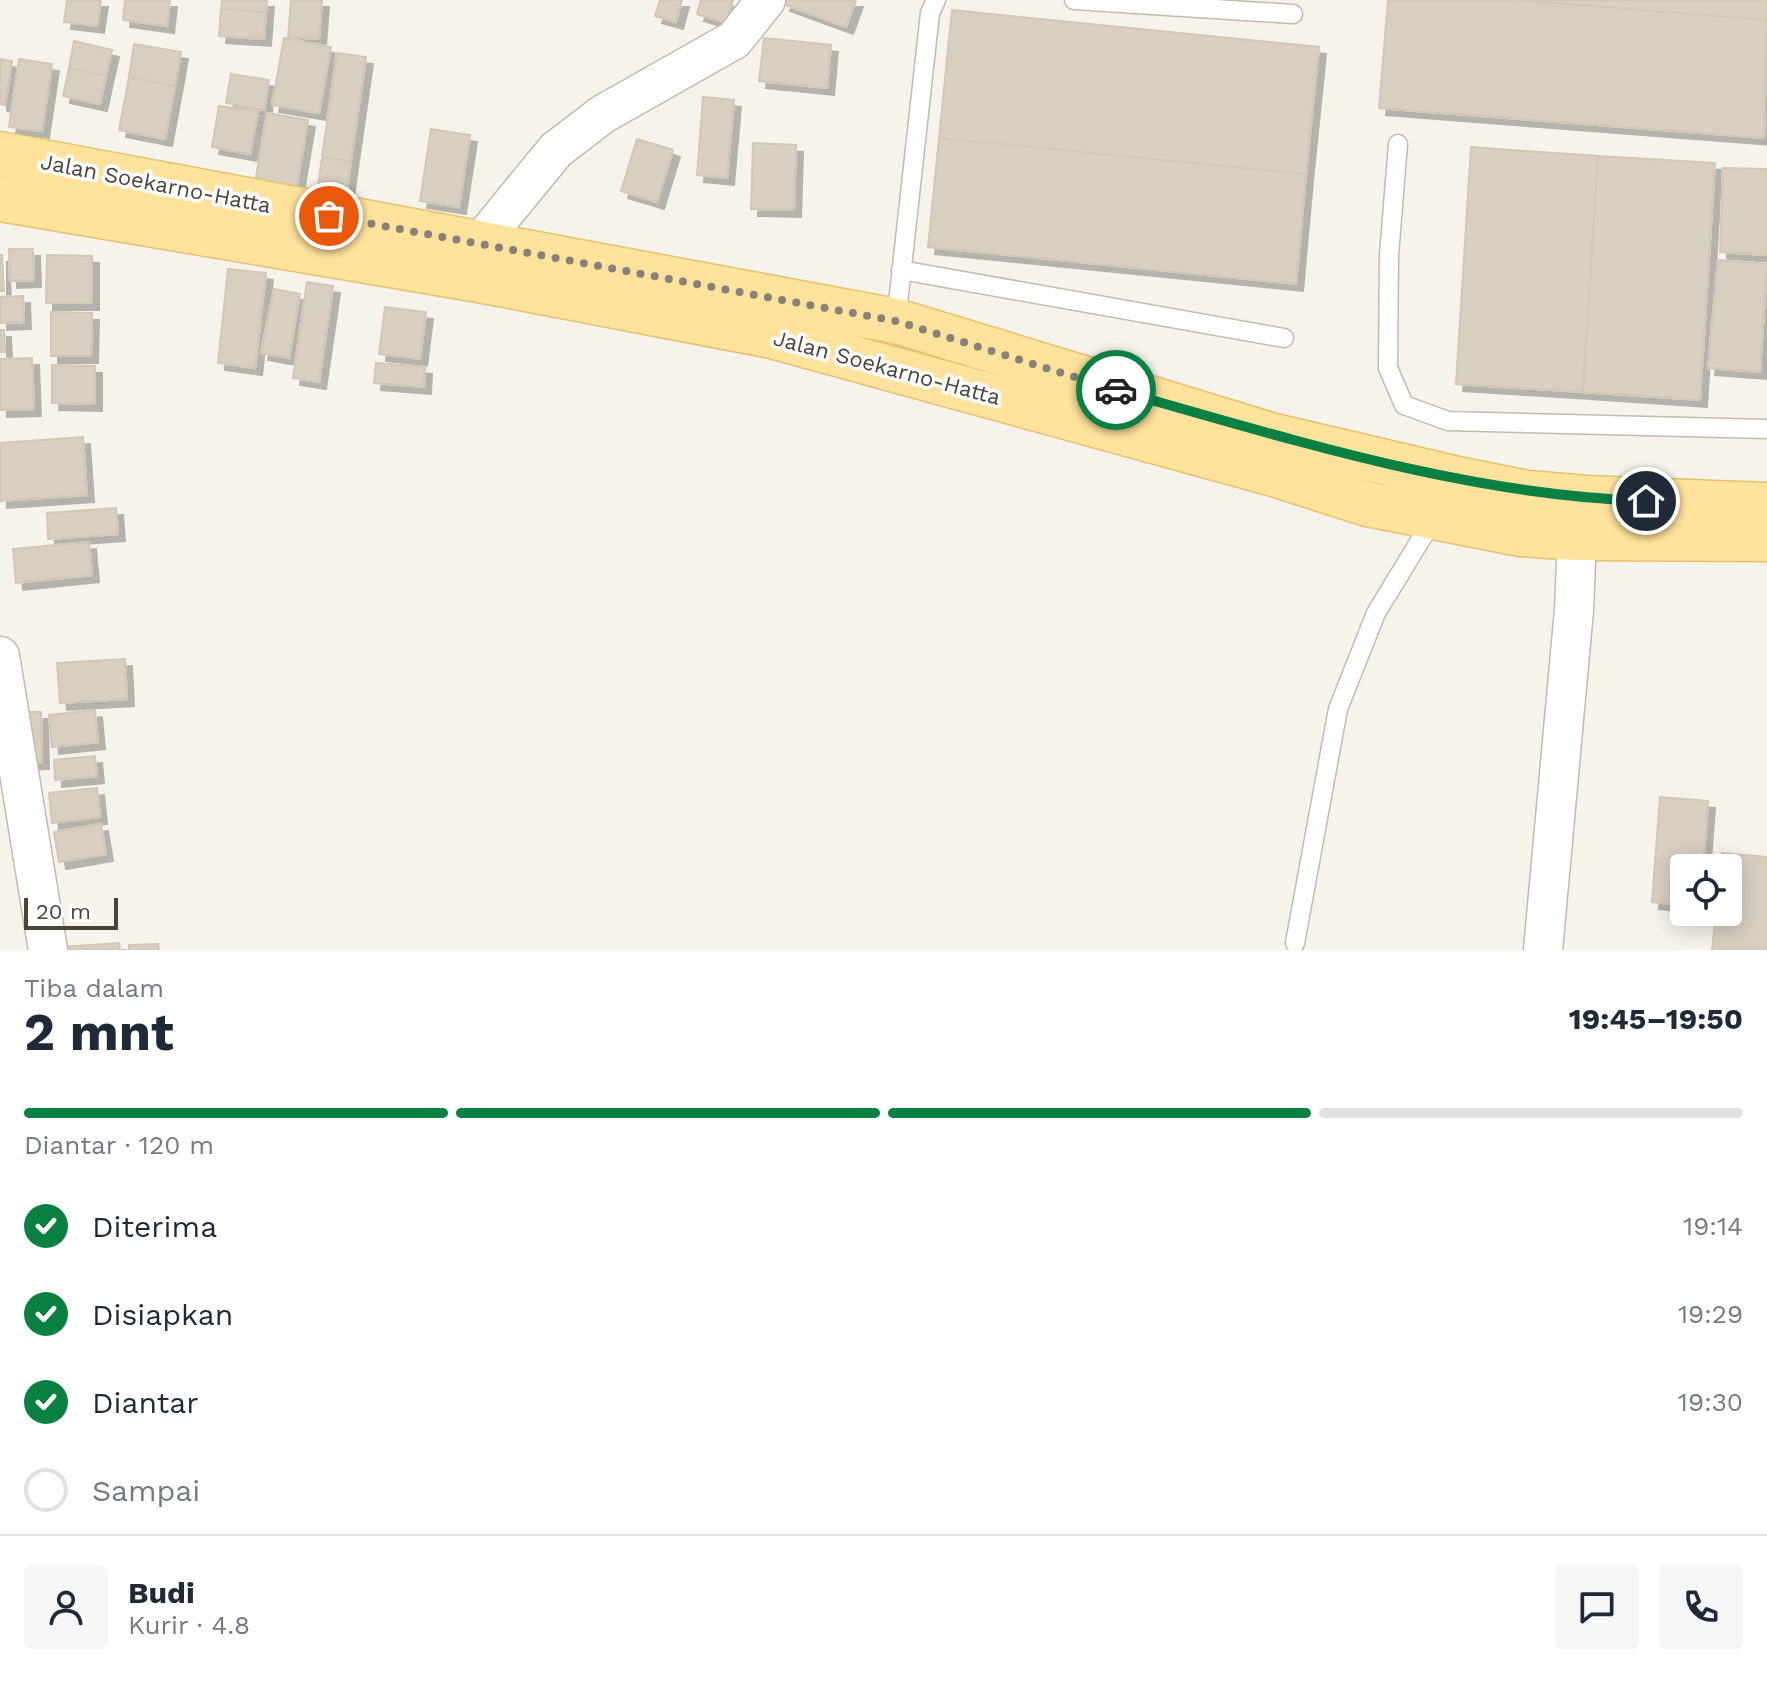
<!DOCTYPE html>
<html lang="id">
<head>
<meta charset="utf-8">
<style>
	:root { --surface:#fff; --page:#f6f6f7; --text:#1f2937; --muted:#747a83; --line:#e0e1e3; --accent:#0b8043 }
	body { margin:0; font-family:"Work Sans",sans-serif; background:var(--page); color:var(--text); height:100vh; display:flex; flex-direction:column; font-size:30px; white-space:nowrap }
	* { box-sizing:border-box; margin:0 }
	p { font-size:26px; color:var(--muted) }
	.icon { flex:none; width:44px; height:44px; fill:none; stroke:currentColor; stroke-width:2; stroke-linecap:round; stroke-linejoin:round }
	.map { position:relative; height:950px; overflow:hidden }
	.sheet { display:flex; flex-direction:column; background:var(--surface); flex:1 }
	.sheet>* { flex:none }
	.controls { position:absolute; left:1670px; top:854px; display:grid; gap:16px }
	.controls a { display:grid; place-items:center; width:72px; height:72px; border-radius:8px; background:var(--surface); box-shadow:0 4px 20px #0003; font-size:40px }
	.scale { position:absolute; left:24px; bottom:20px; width:94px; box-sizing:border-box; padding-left:8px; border:4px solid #4b4439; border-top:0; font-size:22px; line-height:28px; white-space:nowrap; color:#4b4439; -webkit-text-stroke:6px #fff; paint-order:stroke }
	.pin { position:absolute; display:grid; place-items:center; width:68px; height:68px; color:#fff; margin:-34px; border:4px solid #fff; border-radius:50%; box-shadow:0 2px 8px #0007 }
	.courier { position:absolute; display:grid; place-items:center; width:80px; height:80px; margin:-40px; border:6px solid #0b8043; border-radius:50%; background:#fff; color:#222; box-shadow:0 2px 10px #0007 }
	.summary em { font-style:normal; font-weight:700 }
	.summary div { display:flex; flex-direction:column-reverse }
	.summary { display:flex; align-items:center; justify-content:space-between; height:136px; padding:0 24px }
	h1 { font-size:52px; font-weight:700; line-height:60px }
	.bar { display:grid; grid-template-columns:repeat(4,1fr); gap:12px 8px; align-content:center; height:96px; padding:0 24px }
	.bar i { height:10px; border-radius:6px; background:var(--line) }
	.bar .active { background:var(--accent) }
	.bar p { grid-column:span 4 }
	.line { display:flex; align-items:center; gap:20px; padding:0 24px; border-top:2px solid var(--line) }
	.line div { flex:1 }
	.round { display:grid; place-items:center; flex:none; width:84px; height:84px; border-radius:8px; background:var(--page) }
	ol { padding:0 24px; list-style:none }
	li { display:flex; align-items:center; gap:24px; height:88px }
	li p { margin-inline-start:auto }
	li .icon { padding:8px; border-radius:50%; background:var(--accent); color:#fff; stroke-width:4 }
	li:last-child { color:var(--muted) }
	li i { width:44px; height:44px; border:4px solid var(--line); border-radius:50% }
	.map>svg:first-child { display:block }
	.building { fill:#d8cfc1; stroke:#d3c7b4; stroke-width:2; filter:url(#shadow) }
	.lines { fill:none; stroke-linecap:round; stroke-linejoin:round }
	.lane-casing { stroke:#c2bbae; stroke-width:21 }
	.street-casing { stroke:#c2bbae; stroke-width:41 }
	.primary-casing { stroke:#e6c16a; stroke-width:47 }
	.lane { stroke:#fff; stroke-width:18 }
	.street { stroke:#fff; stroke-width:38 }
	.primary { stroke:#ffe39c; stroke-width:44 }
	.done { stroke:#878178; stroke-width:8; stroke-dasharray:0 14.4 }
	.route { stroke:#0b8043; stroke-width:10 }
	.labels { text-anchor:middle; stroke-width:7; stroke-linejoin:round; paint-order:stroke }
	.street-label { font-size:22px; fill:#4b4439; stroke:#fff }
</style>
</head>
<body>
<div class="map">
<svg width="1767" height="950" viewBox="0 0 1767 950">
	<defs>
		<filter id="shadow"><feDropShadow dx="7" dy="7" stdDeviation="0" flood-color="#0004"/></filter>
	</defs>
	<rect width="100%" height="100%" fill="#f6f3ec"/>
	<!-- building -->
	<path class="building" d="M67 0H101L97 26 64 22Z
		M125 0H170L167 26 123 20Z
		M222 0H267L266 12 221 9Z
		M291 0H322L319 39 288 37Z
		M660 0H682L676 22 655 16Z
		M701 0H733L726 23 697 14Z
		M785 0H856L846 27 783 4Z
		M1388 0H1515L1767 20 1764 138 1379 108Z
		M1515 0H1767V20Z
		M221 9 266 12 264 39 219 36Z
		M952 10 1319 47 1306 174 939 138Z
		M284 38 331 47 319 113 272 105Z
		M764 38 831 45 827 88 759 81Z
		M74 41 112 50 106 76 69 68Z
		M134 44 181 52 175 86 129 77Z
		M337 53 366 57 351 161 322 157Z
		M0 59 12 61 5 105 0 104Z
		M19 59 52 64 42 131 9 127Z
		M69 68 106 76 100 104 63 96Z
		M231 74 269 80 264 110 226 103Z
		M129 77 175 86 165 139 119 130Z
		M703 97 734 100 727 178 697 175Z
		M219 106 258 111 250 154 212 147Z
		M267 113 308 120 295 196 254 189Z
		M431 129 470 135 459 207 420 201Z
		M939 138 1306 174 1296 284 928 247Z
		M637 139 673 150 657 202 621 191Z
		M753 143 796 145 794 210 751 209Z
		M1471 147 1598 156 1583 392 1456 384Z
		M1598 156 1715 163 1700 400 1583 392Z
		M322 157 351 161 346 198 317 194Z
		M1723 168 1767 169V255L1720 252Z
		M9 249H33L34 280 10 281Z
		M0 255H2L4 291H0Z
		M47 255 92 256V303H46Z
		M1718 260 1767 264 1760 372 1708 368Z
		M228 269 266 273 255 368 218 363Z
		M307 282 333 286 319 382 293 378Z
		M274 289 300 294 289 358 261 353Z
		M23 296 24 322 0 323V297Z
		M385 307 426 312 420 359 379 354Z
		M51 312 92 313 91 356H51Z
		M0 330H4L5 352H0Z
		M32 358 34 409 0 410V359Z
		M376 363 425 367 424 387 374 383Z
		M52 365 95 366V404L52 403Z
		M83 437 87 495 0 501V443Z
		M116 508 118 534 48 539 47 513Z
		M89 542 92 575 16 583 13 549Z
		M125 659 127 699 60 703 57 663Z
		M95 710 98 742 52 747 49 715Z
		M18 712H41L42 762 19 763Z
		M95 756 97 776 55 780 54 760Z
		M97 788 100 817 52 823 49 793Z
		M1660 797 1708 801 1703 868H1684V905L1652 902Z
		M101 824 106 854 59 862 54 832Z
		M1722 853 1767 857V950H1712L1716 912H1728V868H1720Z
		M119 943 120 950H62V947Z
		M158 944 159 950H129V945Z"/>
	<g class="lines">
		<!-- lane casing -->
		<g class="lane-casing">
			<path id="lane" d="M1074 0 1293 14
				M1398 144 1389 255 1388 368 1404 405 1448 421 1767 429
				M901 270 1284 338
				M896 321 930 13 936 0
				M1295 943 1338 709 1376 613 1434 518"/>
		</g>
		<!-- street casing -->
		<g class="street-casing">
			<path id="street" d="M479 244 556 150 603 114 734 40 766 0
				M0 656 48 950
				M1543 950 1574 610 1577 538"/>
		</g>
		<!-- primary casing -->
		<g class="primary-casing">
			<path id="primary" d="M0 154 896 321 1274 436 1453 478 1528 493 1586 498 1767 505
				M0 199 479 280 772 336 1274 474 1367 504 1520 534 1577 538 1767 539"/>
		</g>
		<!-- lane -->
		<use href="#lane" class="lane"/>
		<!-- street -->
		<use href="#street" class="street"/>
		<!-- primary -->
		<use href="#primary" class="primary"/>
	</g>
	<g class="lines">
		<!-- done -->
		<path class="done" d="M329 216 896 321 1116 390"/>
		<!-- route -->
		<path class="route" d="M1116 390C1291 439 1464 495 1646 501"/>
	</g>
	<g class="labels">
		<!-- street labels -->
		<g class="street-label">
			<text transform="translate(156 183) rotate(11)" y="8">Jalan Soekarno-Hatta</text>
			<text transform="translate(887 367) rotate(15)" y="8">Jalan Soekarno-Hatta</text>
		</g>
	</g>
</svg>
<div class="controls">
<a><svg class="icon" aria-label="locate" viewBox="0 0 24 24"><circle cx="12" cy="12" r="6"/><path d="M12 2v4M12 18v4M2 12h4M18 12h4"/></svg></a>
</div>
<div class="scale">20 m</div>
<div class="pin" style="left:329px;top:216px;background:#ea580c"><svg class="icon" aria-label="bag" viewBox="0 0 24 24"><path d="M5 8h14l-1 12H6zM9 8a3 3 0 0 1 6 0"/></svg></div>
<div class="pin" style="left:1646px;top:501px;background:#1f2937"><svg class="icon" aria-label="home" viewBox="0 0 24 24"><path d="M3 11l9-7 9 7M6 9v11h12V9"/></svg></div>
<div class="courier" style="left:1116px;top:390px"><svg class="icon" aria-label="car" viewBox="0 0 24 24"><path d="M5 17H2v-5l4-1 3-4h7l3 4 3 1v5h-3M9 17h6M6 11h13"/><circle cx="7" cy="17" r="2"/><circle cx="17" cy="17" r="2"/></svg></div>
</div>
<section class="sheet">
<div class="summary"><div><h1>2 mnt</h1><p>Tiba dalam</p></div><em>19:45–19:50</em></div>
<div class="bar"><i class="active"></i><i class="active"></i><i class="active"></i><i></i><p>Diantar · 120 m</p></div>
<ol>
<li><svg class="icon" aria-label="check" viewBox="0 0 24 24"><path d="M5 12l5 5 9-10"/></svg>Diterima<p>19:14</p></li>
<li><svg class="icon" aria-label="check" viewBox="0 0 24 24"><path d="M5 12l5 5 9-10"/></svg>Disiapkan<p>19:29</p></li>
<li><svg class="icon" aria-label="check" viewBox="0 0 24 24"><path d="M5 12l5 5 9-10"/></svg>Diantar<p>19:30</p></li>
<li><i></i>Sampai</li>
</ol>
<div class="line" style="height:144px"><a class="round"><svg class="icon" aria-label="person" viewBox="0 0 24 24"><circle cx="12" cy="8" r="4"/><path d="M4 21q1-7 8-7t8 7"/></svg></a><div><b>Budi</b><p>Kurir · 4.8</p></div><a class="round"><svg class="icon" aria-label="chat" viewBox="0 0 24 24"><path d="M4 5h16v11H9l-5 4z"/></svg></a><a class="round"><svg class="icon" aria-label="phone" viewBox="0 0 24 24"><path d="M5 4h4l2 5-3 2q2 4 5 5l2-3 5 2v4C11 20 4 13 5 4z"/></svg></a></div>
</section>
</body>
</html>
